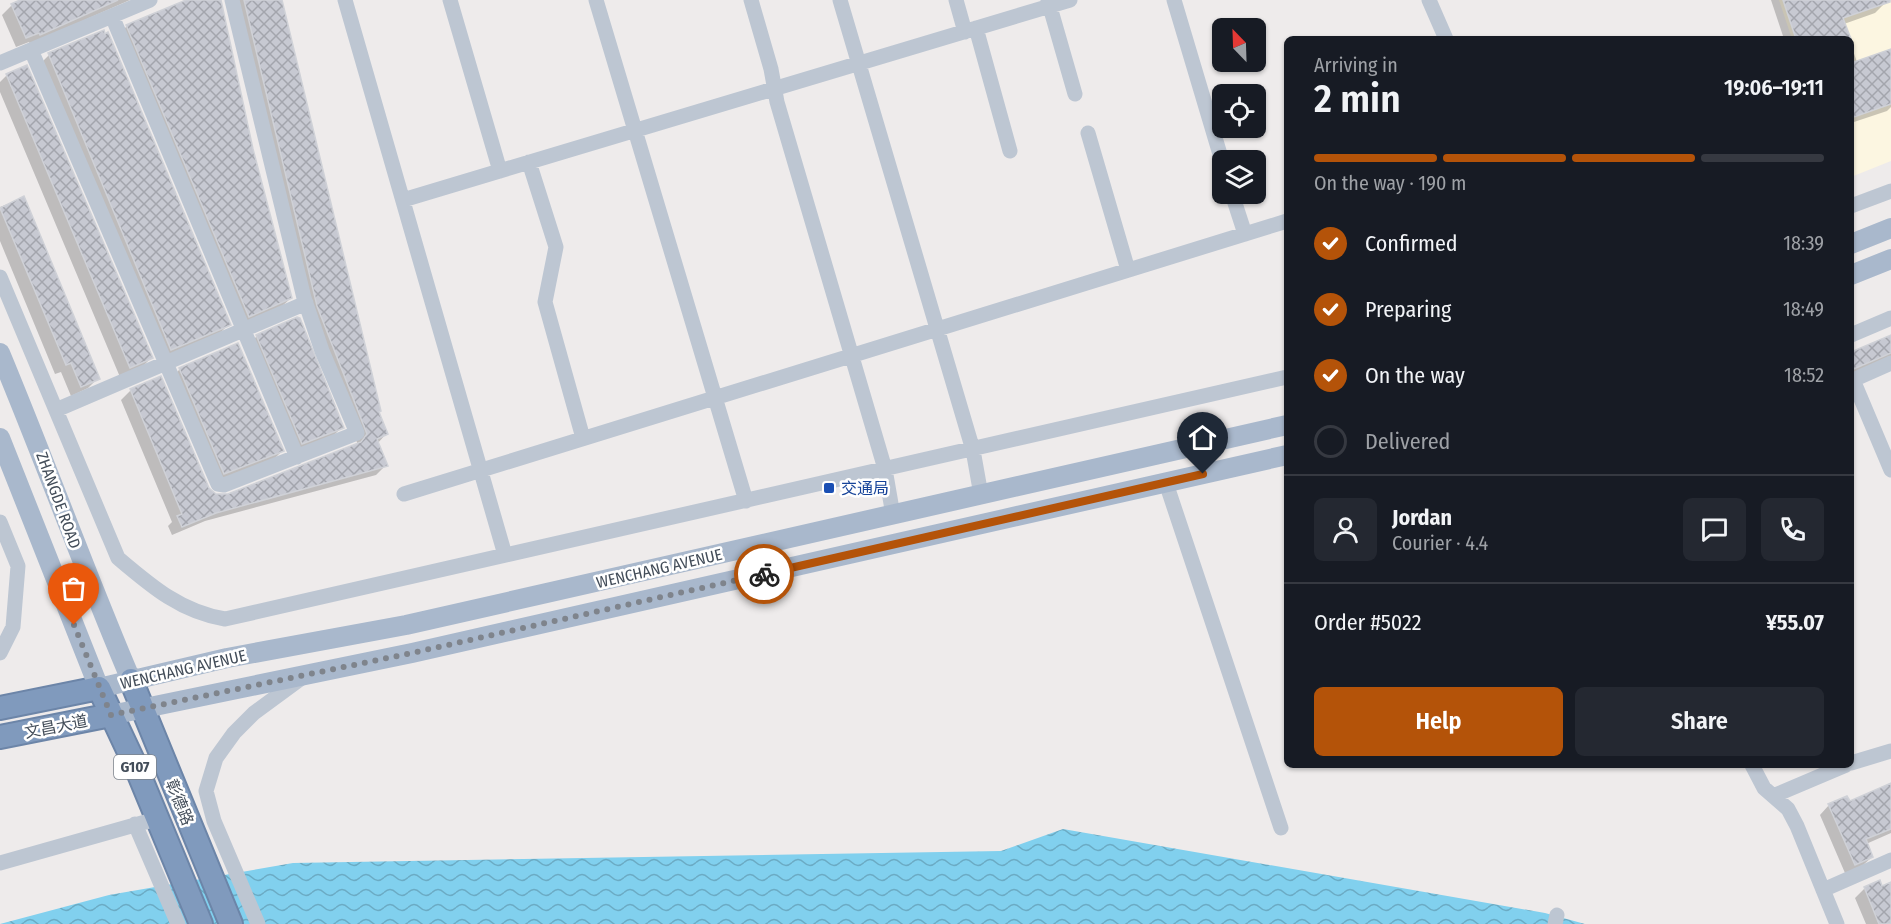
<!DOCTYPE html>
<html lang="en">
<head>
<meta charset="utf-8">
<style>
	:root { --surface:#171b24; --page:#242831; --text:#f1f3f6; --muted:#9ea1a6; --line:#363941; --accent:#b45309 }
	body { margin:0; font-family:"Fira Sans Condensed","Noto Sans SC",sans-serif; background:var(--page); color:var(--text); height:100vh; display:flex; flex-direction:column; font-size:22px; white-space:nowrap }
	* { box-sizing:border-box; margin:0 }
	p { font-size:20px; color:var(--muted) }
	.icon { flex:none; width:33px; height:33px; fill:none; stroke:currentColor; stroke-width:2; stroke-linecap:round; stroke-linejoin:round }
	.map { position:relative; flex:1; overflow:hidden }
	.panel { position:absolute; left:1284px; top:36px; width:570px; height:732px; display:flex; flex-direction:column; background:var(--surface); border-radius:9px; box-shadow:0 2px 4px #0004 }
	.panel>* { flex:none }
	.needle { width:39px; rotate:337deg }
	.tools { position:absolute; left:1212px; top:18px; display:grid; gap:12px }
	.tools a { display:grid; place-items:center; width:54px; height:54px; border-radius:9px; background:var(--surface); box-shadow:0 2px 4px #0004; font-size:30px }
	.pin { position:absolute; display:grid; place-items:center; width:51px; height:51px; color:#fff; margin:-62px -26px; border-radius:50% 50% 50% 0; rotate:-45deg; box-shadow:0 0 6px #0007 }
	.pin .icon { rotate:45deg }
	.courier { position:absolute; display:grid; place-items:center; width:60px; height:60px; margin:-30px; border:4px solid #b45309; border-radius:50%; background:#fff; color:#222; box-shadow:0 2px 8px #0007 }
	.head em { font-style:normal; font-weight:600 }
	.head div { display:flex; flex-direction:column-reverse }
	.head { display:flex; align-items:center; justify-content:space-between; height:102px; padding:0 30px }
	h1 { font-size:39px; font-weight:600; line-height:45px }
	.bar { display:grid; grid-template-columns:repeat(4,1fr); gap:9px 6px; align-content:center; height:72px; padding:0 30px }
	.bar i { height:8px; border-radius:4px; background:var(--line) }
	.bar .on { background:var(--accent) }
	.bar p { grid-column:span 4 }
	.line { display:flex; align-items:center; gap:15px; padding:0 30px; border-top:2px solid var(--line) }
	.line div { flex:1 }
	.round { display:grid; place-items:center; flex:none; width:63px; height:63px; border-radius:9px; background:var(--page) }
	ol { padding:0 30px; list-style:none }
	li { display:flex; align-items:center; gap:18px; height:66px }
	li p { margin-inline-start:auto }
	li .icon { padding:6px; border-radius:50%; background:var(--accent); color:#fff; stroke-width:4 }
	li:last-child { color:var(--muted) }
	li i { width:33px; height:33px; border:3px solid var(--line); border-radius:50% }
	.cta { display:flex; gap:12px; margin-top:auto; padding:12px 30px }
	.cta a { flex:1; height:69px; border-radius:9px; background:var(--accent); color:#fff; font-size:24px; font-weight:600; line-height:69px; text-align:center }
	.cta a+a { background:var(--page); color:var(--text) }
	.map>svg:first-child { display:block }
	.commercial { fill:#fcf6e1 }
	.water { fill:url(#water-waves) }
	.shadow { fill:#0003 }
	.building { fill:url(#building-cross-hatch); stroke:#cfd1d7; stroke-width:1.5 }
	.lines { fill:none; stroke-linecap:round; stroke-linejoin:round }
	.highway-casing { stroke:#6c85a8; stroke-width:26 }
	.minor { stroke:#bdc6d2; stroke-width:15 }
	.major { stroke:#a9b8cc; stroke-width:20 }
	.highway { stroke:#809abd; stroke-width:22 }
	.done { stroke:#7f848c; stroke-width:6; stroke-dasharray:0 10.8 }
	.route { stroke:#b45309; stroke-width:8 }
	.transit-dot { fill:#1a4fb4; stroke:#fff; stroke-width:2 }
	.labels { text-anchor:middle; stroke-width:5; stroke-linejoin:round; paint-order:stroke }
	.shield { fill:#fff; stroke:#7b828b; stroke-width:1.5 }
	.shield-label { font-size:15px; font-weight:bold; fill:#434d59 }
	.transit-label { font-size:16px; fill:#164399; stroke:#fff; text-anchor:start }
	.street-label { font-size:16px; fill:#434d59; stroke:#fff }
</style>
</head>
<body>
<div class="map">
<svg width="1891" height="924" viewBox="0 0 1891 924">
	<defs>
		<pattern id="water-waves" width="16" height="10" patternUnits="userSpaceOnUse" patternTransform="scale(1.5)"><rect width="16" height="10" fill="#81d0ee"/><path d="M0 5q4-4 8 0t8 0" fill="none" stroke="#6babc4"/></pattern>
		<pattern id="building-cross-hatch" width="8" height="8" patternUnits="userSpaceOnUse" patternTransform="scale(1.5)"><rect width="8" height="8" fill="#c7c9d2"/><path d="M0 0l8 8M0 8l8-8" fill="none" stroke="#a3a5ad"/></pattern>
	</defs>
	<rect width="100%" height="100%" fill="#eeebeb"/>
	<!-- commercial -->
	<path class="commercial" d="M1779 0H1891V161L1851 177V39H1792Z"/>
	<!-- water -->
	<path class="water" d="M1063 829 1545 913 1585 924H0L109 895 293 863 1001 851Z"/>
	<!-- shadow -->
	<path class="shadow" d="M24 0H130L30 44 29 42 16 47 2 15 12 5Z
		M190 0H219L229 56 291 298 280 308 239 326 117 36 127 26Z
		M233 0H280L377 412 386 434 377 444 386 465 376 475 205 521 172 535 168 526 172 522 121 400 131 390 160 378 208 489 216 495 228 496 358 445 308 316Z
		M1771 0H1885V3L1875 13 1844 24 1849 39H1784Z
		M1851 45 1857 62 1891 50V107L1887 111 1851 123Z
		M49 55 229 324 219 334 161 359 39 65Z
		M7 75 151 358 141 368 120 377 0 92V82Z
		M23 198 98 378 88 388 71 396 61 372 55 374 0 241V207Z
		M257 336 342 427 332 437 292 453 247 346Z
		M1891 336V357L1851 374V352Z
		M238 345 282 451 272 461 214 483 170 379 180 369Z
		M1891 785V833L1866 844 1872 857 1862 866 1845 873 1820 815 1829 805 1849 803Z
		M1879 882 1882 888 1891 884V924H1866L1855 898 1864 889Z"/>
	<!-- building -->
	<path class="building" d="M20 0H118L40 35 39 33 26 38 11 4Z
		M186 0H221L253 149 292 298 249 317 126 25Z
		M244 0H282L381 411 379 412 388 434 377 439 388 466 216 513 182 527 177 516 182 514 130 389 161 376 209 488 216 494H228L361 442 367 434 317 306Z
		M1783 0H1890V2L1843 18 1851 39H1796Z
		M104 30 105 34 108 32 231 325 171 350 48 53Z
		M1891 49V104L1851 118V63Z
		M27 65 153 358 130 368 6 74Z
		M24 196 100 379 81 387 71 363 66 365 0 208Z
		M297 317 300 318 344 428 302 444 256 335Z
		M1891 335V353L1851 370V352Z
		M238 343 284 451 224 474 179 368Z
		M1891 783V829L1866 839 1873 857 1855 865 1828 804 1847 796 1850 801Z
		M1880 880 1882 886 1891 882V924H1879L1864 887Z"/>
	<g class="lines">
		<!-- highway casing -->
		<g class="highway-casing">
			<path id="highway" d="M131 680 231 924
				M0 708 99 688 136 767 201 924
				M0 737 111 715"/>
		</g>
		<!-- minor -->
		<path class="minor" d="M345 0 505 555
			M450 0 500 171
			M596 0 746 501
			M751 0 771 69 777 102 885 469 893 515
			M840 0 973 450 981 495
			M956 0 965 32
			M1048 0 1075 94
			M1174 0 1222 161
			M1429 0 1446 39
			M112 16 297 457
			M976 28 1010 151
			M31 50 218 484 224 485 357 433 322 351 304 298 232 0
			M0 63 150 0
			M1088 133 1128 270
			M529 162 556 247 545 302 583 438
			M1232 194 1245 234
			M403 200 1070 0
			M1851 206 1891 191
			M0 277 118 558C151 586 181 612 225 619L1287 377
			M1851 335 1891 318
			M1891 363 1853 380 1891 470
			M56 410 306 303
			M1166 483 1281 828
			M404 494 1287 221
			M0 522 18 566 13 627 0 653
			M1851 763 1891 751
			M1752 765 1764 788 1788 809 1797 826 1837 924
			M1773 796 1846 765
			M135 824 178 924
			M0 863 156 819
			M1823 890 1891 860
			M258 924 214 821 206 791 216 758 234 733 254 713 303 677
			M1555 924 1557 915"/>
		<!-- major -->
		<path class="major" d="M1851 244 1891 228
			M1851 275 1891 259
			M0 353C45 461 85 572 131 680
			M0 438 99 688 227 658 406 625 1287 425
			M111 715 412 653 1287 455"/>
		<!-- highway -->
		<use href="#highway" class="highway"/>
	</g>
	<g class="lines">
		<!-- done -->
		<path class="done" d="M74 625 111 715 412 653 764 574"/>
		<!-- route -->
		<path class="route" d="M764 574 1203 474"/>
	</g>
	<!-- markers -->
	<rect class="transit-dot" x="823" y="482" width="12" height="12" rx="3"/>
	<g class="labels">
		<!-- shield labels -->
		<rect class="shield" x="114" y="755" width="42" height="24" rx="4.5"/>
		<g class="shield-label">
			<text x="135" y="772">G107</text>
		</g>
		<!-- transit labels -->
		<g class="transit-label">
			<text x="841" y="494">交通局</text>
		</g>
		<!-- street labels -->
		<g class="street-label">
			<text transform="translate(59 500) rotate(70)" y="6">ZHANGDE ROAD</text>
			<text transform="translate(659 568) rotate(-13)" y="6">WENCHANG AVENUE</text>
			<text transform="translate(183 669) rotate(-13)" y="6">WENCHANG AVENUE</text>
			<text transform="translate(56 726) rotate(-11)" y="6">文昌大道</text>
			<text transform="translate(180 802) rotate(68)" y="6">彰德路</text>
		</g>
	</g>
</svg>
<div class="tools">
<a><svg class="needle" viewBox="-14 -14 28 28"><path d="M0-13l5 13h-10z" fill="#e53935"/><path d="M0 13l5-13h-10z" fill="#9ea1a6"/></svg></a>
<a><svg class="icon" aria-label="locate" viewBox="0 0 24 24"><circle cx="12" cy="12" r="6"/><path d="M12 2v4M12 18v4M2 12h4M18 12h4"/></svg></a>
<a><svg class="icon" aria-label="layers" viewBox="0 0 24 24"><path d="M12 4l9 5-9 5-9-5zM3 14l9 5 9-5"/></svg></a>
</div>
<div class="pin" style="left:74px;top:625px;background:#ea580c"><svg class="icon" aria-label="bag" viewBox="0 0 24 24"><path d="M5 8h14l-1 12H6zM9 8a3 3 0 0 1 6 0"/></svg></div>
<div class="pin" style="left:1203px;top:474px;background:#1f2937"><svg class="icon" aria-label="home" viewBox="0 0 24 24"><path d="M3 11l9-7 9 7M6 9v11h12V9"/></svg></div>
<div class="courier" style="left:764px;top:574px"><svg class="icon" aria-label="bike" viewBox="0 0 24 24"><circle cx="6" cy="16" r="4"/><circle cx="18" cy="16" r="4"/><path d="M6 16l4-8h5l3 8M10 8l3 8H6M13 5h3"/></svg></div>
<section class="panel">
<div class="head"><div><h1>2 min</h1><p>Arriving in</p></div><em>19:06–19:11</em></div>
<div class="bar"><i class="on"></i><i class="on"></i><i class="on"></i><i></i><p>On the way · 190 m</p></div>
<ol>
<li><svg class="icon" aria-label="check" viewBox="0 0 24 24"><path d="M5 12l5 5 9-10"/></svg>Confirmed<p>18:39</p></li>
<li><svg class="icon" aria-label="check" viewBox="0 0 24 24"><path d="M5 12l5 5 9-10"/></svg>Preparing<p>18:49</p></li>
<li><svg class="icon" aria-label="check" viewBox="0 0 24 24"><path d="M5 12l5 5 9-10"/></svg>On the way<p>18:52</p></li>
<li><i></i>Delivered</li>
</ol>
<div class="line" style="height:108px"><a class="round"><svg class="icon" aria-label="person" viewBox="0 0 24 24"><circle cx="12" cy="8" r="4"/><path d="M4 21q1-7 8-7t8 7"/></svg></a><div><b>Jordan</b><p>Courier · 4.4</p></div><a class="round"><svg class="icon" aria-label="chat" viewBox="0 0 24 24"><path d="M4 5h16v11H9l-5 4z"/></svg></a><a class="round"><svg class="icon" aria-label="phone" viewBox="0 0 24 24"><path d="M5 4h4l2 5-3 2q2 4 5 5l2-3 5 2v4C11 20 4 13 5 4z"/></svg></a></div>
<div class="line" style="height:78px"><div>Order #5022</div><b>¥55.07</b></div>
<div class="cta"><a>Help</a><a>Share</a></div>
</section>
</div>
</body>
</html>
